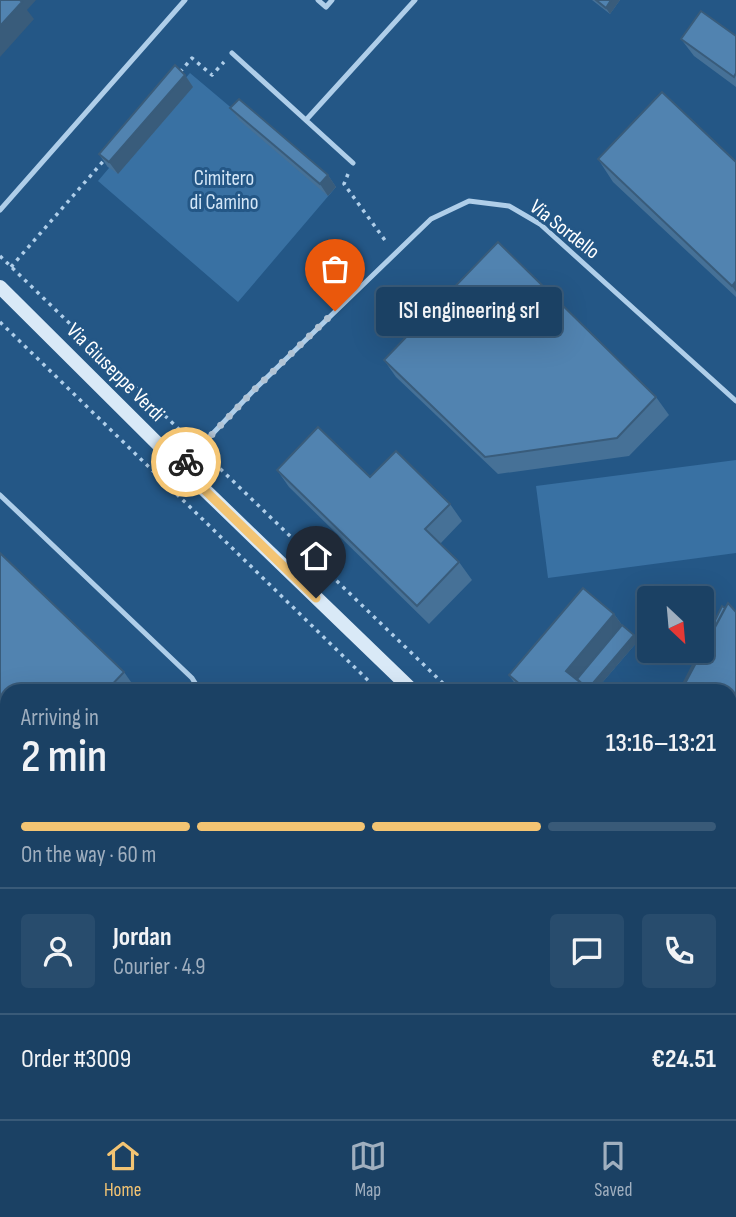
<!DOCTYPE html>
<html lang="en">
<head>
<meta charset="utf-8">
<style>
	:root { --surface:#1b4164; --page:#284c6d; --text:#f1f3f6; --muted:#a0afbf; --line:#395a78; --accent:#f3c473 }
	body { margin:0; font-family:"Sofia Sans Condensed",sans-serif; background:var(--page); color:var(--text); height:100vh; display:flex; flex-direction:column; font-size:26px; white-space:nowrap }
	* { box-sizing:border-box; margin:0 }
	p { font-size:23px; color:var(--muted) }
	.icon { flex:none; width:38px; height:38px; fill:none; stroke:currentColor; stroke-width:2; stroke-linecap:round; stroke-linejoin:round }
	.map { position:relative; flex:1; overflow:hidden }
	.panel { position:absolute; left:0px; top:684px; width:737px; height:436px; display:flex; flex-direction:column; background:var(--surface); border-radius:21px 21px 0 0; box-shadow:0 7px 28px #0002,0 0 0 2px var(--line) }
	.panel>* { flex:none }
	.needle { width:46px; rotate:154deg }
	.tools { position:absolute; left:637px; top:586px; display:grid; gap:14px }
	.tools a { display:grid; place-items:center; width:77px; height:77px; border-radius:7px; background:var(--surface); box-shadow:0 7px 28px #0002,0 0 0 2px var(--line); font-size:35px }
	.pin { position:absolute; display:grid; place-items:center; width:60px; height:60px; color:#fff; margin:-72px -30px; border-radius:50% 50% 50% 0; rotate:-45deg; box-shadow:0 0 7px #0007 }
	.pin .icon { rotate:45deg }
	.courier { position:absolute; display:grid; place-items:center; width:70px; height:70px; margin:-35px; border:5px solid #f3c473; border-radius:50%; background:#fff; color:#222; box-shadow:0 2px 9px #0007 }
	.bubble { position:absolute; height:49px; border-radius:7px; background:var(--surface); box-shadow:0 7px 28px #0002,0 0 0 2px var(--line); font-size:23px; font-weight:600; line-height:49px; text-align:center }
	.summary em { font-style:normal; font-weight:600 }
	.summary div { display:flex; flex-direction:column-reverse }
	.summary { display:flex; align-items:center; justify-content:space-between; height:119px; padding:0 21px }
	h1 { font-size:46px; font-weight:600; line-height:52px }
	.bar { display:grid; grid-template-columns:repeat(4,1fr); gap:10px 7px; align-content:center; height:84px; padding:0 21px }
	.bar i { height:9px; border-radius:5px; background:var(--line) }
	.bar .current { background:var(--accent) }
	.bar p { grid-column:span 4 }
	.line { display:flex; align-items:center; gap:18px; padding:0 21px; border-top:2px solid var(--line) }
	.line div { flex:1 }
	.round { display:grid; place-items:center; flex:none; width:74px; height:74px; border-radius:7px; background:var(--page) }
	.tabs { display:flex; justify-content:space-around; align-items:center; height:98px; border-top:2px solid var(--line); background:var(--surface); font-size:19px; color:var(--muted) }
	.tabs a { display:grid; justify-items:center; gap:4px }
	.tabs .current { color:var(--accent) }
	.map>svg:first-child { display:block }
	.green { fill:#3971a3 }
	.lines { fill:none; stroke-linecap:round; stroke-linejoin:round }
	.path { stroke:#afcee9; stroke-width:3.5; stroke-dasharray:3.5 5; stroke-linecap:butt }
	.service { stroke:#afcee9; stroke-width:5 }
	.secondary { stroke:#d9e9f7; stroke-width:14 }
	.wall { fill:#467197 }
	.shaded-wall { fill:#395c7b }
	.building { fill:#5183b0; stroke:#395c7b; stroke-width:2 }
	.done { stroke:#b2c4d5; stroke-width:7; stroke-dasharray:0 12.6 }
	.route { stroke:#f3c473; stroke-width:9 }
	.labels { text-anchor:middle; stroke-width:6; stroke-linejoin:round; paint-order:stroke }
	.park-label { font-size:21px; fill:#d3e6f7; stroke:#245786 }
	.street-label { font-size:21px; fill:#fff; stroke:#245786 }
</style>
</head>
<body>
<div class="map">
<svg width="736" height="1119" viewBox="0 0 736 1119">
	<rect width="100%" height="100%" fill="#245786"/>
	<!-- green -->
	<path class="green" d="M190 73 241 116 247 111 336 187 238 302 98 181 109 168 107 166Z
		M736 460V553L548 578 536 486Z"/>
	<g class="lines">
		<!-- path -->
		<path class="path" d="M180 72 192 58 212 75 224 62
			M348 174 344 184 387 243
			M0 256 190 440
			M11 267 106 158
			M0 322 379 691
			M208 457 451 691
			M730 1059 736 1065"/>
		<!-- service -->
		<path class="service" d="M318 0 326 7 332 0
			M232 53 353 163
			M306 120 415 0
			M0 210 185 0
			M183 465 255 389 431 219 469 201 509 206 540 224 736 401
			M0 495 192 678 200 691
			M0 963 7 955"/>
		<!-- secondary -->
		<path class="secondary" d="M0 287 181 467 413 691
			M730 1011 736 1017
			M730 1031 736 1040"/>
	</g>
	<!-- wall -->
	<path class="wall" d="M592 0H620L610 14Z
		M736 36V87L694 56 681 39Z
		M185 75 193 87 118 174 107 166 99 154Z
		M230 108 328 175 336 187 328 196 239 120Z
		M598 159 736 162V297L613 182Z
		M384 360 656 397 669 415 629 456 498 474 396 377Z
		M277 470 370 477 450 504 462 521 440 544 459 562 472 580 429 624 289 487Z
		M0 553 124 672 136 689 135 691H7V874L0 881Z
		M736 612V872L730 877V691Z
		M614 614 622 625 634 635 638 641 595 691H520L509 675Z"/>
	<!-- shaded-wall -->
	<path class="shaded-wall" d="M17 0H36L27 10 34 19 0 57V26Z
		M611 0H620L610 14 606 8Z
		M185 75 193 87 118 174 109 162Z
		M328 175 336 187 328 196 320 184Z
		M736 281V292L732 286Z
		M614 614 627 632 580 687 566 671Z
		M634 635 638 641 595 691H586Z
		M7 843V874L0 881V851Z
		M656 1113H669V1119H656Z"/>
	<!-- building -->
	<path class="building" d="M0 0H20L22 2 0 26Z
		M596 0H611L606 8Z
		M701 11 736 36V73L734 77 681 39Z
		M175 65 185 75 109 162 99 154Z
		M662 92 736 162V281L732 286 598 159Z
		M239 99 328 175 320 184 230 108Z
		M498 242 656 397 617 438 485 457 384 360Z
		M318 427 370 477 396 451 450 504 425 529 459 562 417 606 277 470Z
		M0 553 124 672 106 691H7V843L0 851Z
		M583 588 614 614 566 671 591 691H528L509 675Z
		M728 603 736 612V843L730 849V691H681Z
		M722 606 725 608 684 685 683 684 700 651H702V647Z
		M622 625 634 635 588 689 577 679Z
		M7 1015V1113H163L169 1119H0V1022Z
		M424 1113H467L459 1119H416Z
		M467 1113H656V1119H459Z"/>
	<g class="lines">
		<!-- done -->
		<path class="done" d="M186 462 255 389 335 311"/>
		<!-- route -->
		<path class="route" d="M186 462 181 467 316 598"/>
	</g>
	<g class="labels">
		<!-- park labels -->
		<g class="park-label">
			<text x="224" y="185">Cimitero<tspan x="224" dy="24">di Camino</tspan></text>
		</g>
		<!-- street labels -->
		<g class="street-label">
			<text transform="translate(565 229) rotate(38)" y="7">Via Sordello</text>
			<text transform="translate(116 372) rotate(45)" y="7">Via Giuseppe Verdi</text>
		</g>
	</g>
</svg>
<div class="tools">
<a><svg class="needle" viewBox="-14 -14 28 28"><path d="M0-13l5 13h-10z" fill="#e53935"/><path d="M0 13l5-13h-10z" fill="#a0afbf"/></svg></a>
</div>
<div class="pin" style="left:335px;top:311px;background:#ea580c"><svg class="icon" aria-label="bag" viewBox="0 0 24 24"><path d="M5 8h14l-1 12H6zM9 8a3 3 0 0 1 6 0"/></svg></div>
<div class="pin" style="left:316px;top:598px;background:#1f2937"><svg class="icon" aria-label="home" viewBox="0 0 24 24"><path d="M3 11l9-7 9 7M6 9v11h12V9"/></svg></div>
<div class="courier" style="left:186px;top:462px"><svg class="icon" aria-label="bike" viewBox="0 0 24 24"><circle cx="6" cy="16" r="4"/><circle cx="18" cy="16" r="4"/><path d="M6 16l4-8h5l3 8M10 8l3 8H6M13 5h3"/></svg></div>
<div class="bubble" style="left:376px;top:287px;width:186px">ISI engineering srl</div>
<section class="panel">
<div class="summary"><div><h1>2 min</h1><p>Arriving in</p></div><em>13:16–13:21</em></div>
<div class="bar"><i class="current"></i><i class="current"></i><i class="current"></i><i></i><p>On the way · 60 m</p></div>
<div class="line" style="height:126px"><a class="round"><svg class="icon" aria-label="person" viewBox="0 0 24 24"><circle cx="12" cy="8" r="4"/><path d="M4 21q1-7 8-7t8 7"/></svg></a><div><b>Jordan</b><p>Courier · 4.9</p></div><a class="round"><svg class="icon" aria-label="chat" viewBox="0 0 24 24"><path d="M4 5h16v11H9l-5 4z"/></svg></a><a class="round"><svg class="icon" aria-label="phone" viewBox="0 0 24 24"><path d="M5 4h4l2 5-3 2q2 4 5 5l2-3 5 2v4C11 20 4 13 5 4z"/></svg></a></div>
<div class="line" style="height:91px"><div>Order #3009</div><b>€24.51</b></div>
</section>
</div>
<nav class="tabs">
<a class="current"><svg class="icon" aria-label="home" viewBox="0 0 24 24"><path d="M3 11l9-7 9 7M6 9v11h12V9"/></svg>Home</a>
<a><svg class="icon" aria-label="map" viewBox="0 0 24 24"><path d="M3 6l6-2 6 2 6-2v14l-6 2-6-2-6 2zM9 4v14M15 6v14"/></svg>Map</a>
<a><svg class="icon" aria-label="saved" viewBox="0 0 24 24"><path d="M7 4h10v16l-5-4-5 4z"/></svg>Saved</a>
</nav>
</body>
</html>
